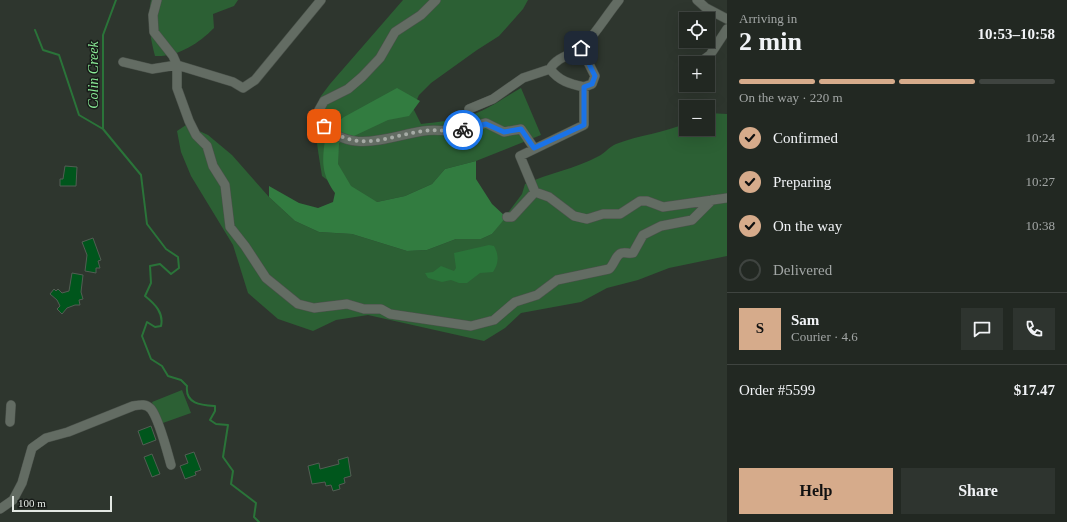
<!DOCTYPE html>
<html lang="en">
<head>
<meta charset="utf-8">
<style>
	:root { --surface:#222822; --page:#2e342f; --text:#f1f3f6; --muted:#a2a6a5; --line:#3f4440; --accent:#d6ab8b }
	body { margin:0; font-family:Georgia,serif; background:var(--page); color:var(--text); height:100vh; display:flex; flex-direction:column; font-size:15px; white-space:nowrap }
	* { box-sizing:border-box; margin:0 }
	p { font-size:13px; color:var(--muted) }
	.icon { flex:none; width:22px; height:22px; fill:none; stroke:currentColor; stroke-width:2; stroke-linecap:round; stroke-linejoin:round }
	.map { position:relative; flex:1; overflow:hidden }
	.panel { display:flex; flex-direction:column; background:var(--surface); width:340px }
	.panel>* { flex:none }
	.tools { position:absolute; left:679px; top:12px; display:grid; gap:8px }
	.tools a { display:grid; place-items:center; width:36px; height:36px; border-radius:0px; background:var(--surface); box-shadow:0 4px 16px #0002,0 0 0 1px var(--line); font-size:20px }
	.scale { position:absolute; left:12px; bottom:10px; width:100px; box-sizing:border-box; padding-left:4px; border:2px solid #e3e8e3; border-top:0; font-size:11px; line-height:14px; white-space:nowrap; color:#e3e8e3; -webkit-text-stroke:3px #181c19; paint-order:stroke }
	.pin { position:absolute; display:grid; place-items:center; width:34px; height:34px; color:#fff; margin:-17px; border-radius:8px; box-shadow:0 2px 6px #0006 }
	.courier { position:absolute; display:grid; place-items:center; width:40px; height:40px; margin:-20px; border:3px solid #1a73e8; border-radius:50%; background:#fff; color:#222; box-shadow:0 1px 5px #0007 }
	.head em { font-style:normal; font-weight:700 }
	.head div { display:flex; flex-direction:column-reverse }
	.head { display:flex; align-items:center; justify-content:space-between; height:68px; padding:0 12px }
	h1 { font-size:26px; font-weight:700; line-height:30px }
	.bar { display:grid; grid-template-columns:repeat(4,1fr); gap:6px 4px; align-content:center; height:48px; padding:0 12px }
	.bar i { height:5px; border-radius:3px; background:var(--line) }
	.bar .active { background:var(--accent) }
	.bar p { grid-column:span 4 }
	.line { display:flex; align-items:center; gap:10px; padding:0 12px; border-top:1px solid var(--line) }
	.line div { flex:1 }
	.round { display:grid; place-items:center; flex:none; width:42px; height:42px; border-radius:0px; background:var(--page) }
	ol { padding:0 12px; list-style:none }
	li { display:flex; align-items:center; gap:12px; height:44px }
	li p { margin-inline-start:auto }
	li .icon { padding:4px; border-radius:50%; background:var(--accent); color:#111; stroke-width:4 }
	li:last-child { color:var(--muted) }
	li i { width:22px; height:22px; border:2px solid var(--line); border-radius:50% }
	.cta { display:flex; gap:8px; margin-top:auto; padding:8px 12px }
	.cta a { flex:1; height:46px; border-radius:0px; background:var(--accent); color:#111; font-size:16px; font-weight:700; line-height:46px; text-align:center }
	.cta a+a { background:var(--page); color:var(--text) }
	main { display:flex; flex:1; min-height:0 }
	.map>svg:first-child { display:block }
	.green { fill:#2c6034 }
	.forest { fill:#327c40 }
	.water { fill:#2a7439 }
	.lines { fill:none; stroke-linecap:round; stroke-linejoin:round }
	.stream { stroke:#2a7439; stroke-width:2 }
	.building { fill:#00561c; stroke:#535d54 }
	.minor-casing { stroke:#4b524b; stroke-width:10 }
	.minor { stroke:#636c63; stroke-width:9 }
	.done { stroke:#a4aaa4; stroke-width:4; stroke-dasharray:0 7.2 }
	.route { stroke:#1a73e8; stroke-width:5 }
	.labels { text-anchor:middle; stroke-width:3; stroke-linejoin:round; paint-order:stroke }
	.water-label { font-size:14px; font-style:italic; fill:#89ea96; stroke:#181c19 }
</style>
</head>
<body>
<main>
<div class="map">
<svg width="727" height="522" viewBox="0 0 727 522">
	<rect width="100%" height="100%" fill="#2e362e"/>
	<!-- green -->
	<path class="green" d="M151 0H238L234 6 213 14 214 28C198 44 178 57 155 56 150 36 147 20 151 0Z
		M403 0H528L523 9 499 36 477 50 431 83 419 95 413 108 421 124C436 122 451 121 465 117 485 112 503 98 521 88L541 135 476 161 445 169 432 184 405 196 377 202 347 195 322 176C319 154 310 116 321 96 324 92 327 88 330 84Z
		M708 113 727 114V256L669 268 638 280 607 288 581 302 521 313 505 328 484 341 368 315 336 320 313 331 278 319 248 293 233 245 191 176 181 152 177 131 186 125 208 135 232 155 269 197 295 221 319 232 352 234 407 251 427 250 456 239H481L492 234 522 194 525 184C549 173 575 169 599 156 605 153 609 147 616 144 639 135 664 133 686 123V129H708Z
		M182 390 191 413 160 424 152 402Z"/>
	<!-- forest -->
	<path class="forest" d="M397 88 420 101 409 116 388 120 339 143 338 164 351 186 377 202 405 196 432 184 445 169 476 161V179L492 204 506 217 492 234 481 239H456L427 250 407 251 352 234 319 232 295 221 269 197V186L299 203 318 208 333 202 335 193C319 171 323 157 326 131L344 117Z"/>
	<!-- water -->
	<path class="water" d="M489 245 494 246C499 255 499 263 493 272L480 273 467 283H459L451 280 442 282 428 278 425 273 433 272 441 266 454 271 456 268 454 253Z"/>
	<g class="lines">
		<!-- stream -->
		<path class="stream" d="M35 30 43 50 59 55 79 115 103 129 141 175 147 224 166 249 178 257 179 268 171 274 160 264 150 266 151 283 145 296C155 304 164 313 161 326L155 327 147 322 142 336 151 359 162 366 168 376 181 380 187 386C185 404 201 405 215 406V411L210 420 216 424 228 425 223 457 233 471 231 484 256 503 254 517 259 522
			M103 128V35L116 0"/>
	</g>
	<!-- building -->
	<path class="building" d="M65 166 77 167 76 186H60V179H63Z
		M93 238 101 260 98 261 100 268H96V273L85 271 87 255 82 242Z
		M72 273 83 275 81 292 83 299 79 300 80 305H75L67 308 62 314 57 309 60 306 57 300 50 294 54 289 56 291 58 289 62 293 69 291Z
		M151 426 156 440 143 445 138 431Z
		M194 452 201 470 195 472 196 475 185 479 180 466 188 463 185 455Z
		M152 454 160 474 152 477 144 457Z
		M348 457 351 476 344 478 345 483 339 485 340 489 333 491 331 485 326 486 325 482 312 484 308 466 319 463 320 469 339 464 338 460Z"/>
	<g class="lines">
		<!-- minor casing -->
		<g class="minor-casing">
			<path id="minor" d="M157 0 153 15 154 32 173 56 177 65V88L189 121 196 135 207 146 213 166 225 185 230 227 245 246 266 278 298 304 314 308 347 304 364 309H381L390 314 471 326 494 320 515 302 537 295 557 280 609 269C614 265 616 254 622 253 626 252 629 254 633 253L643 235 661 226 692 220 712 200
				M436 0 421 15 395 32 380 58 362 77 348 89 324 101 319 110 320 121C349 156 386 137 423 131 435 129 447 132 460 130 469 129 477 125 486 123L504 132 521 129 534 148
				M697 0 706 8 727 19
				M581 48 595 76 592 84 584 87C570 84 559 81 550 69 558 55 575 55 583 47 596 33 607 15 619 0
				M123 62 152 69 177 65 233 82 243 88 255 80 321 0
				M699 63 710 55 727 29
				M469 109 493 99 523 78 550 69
				M535 192 520 156 584 125V87
				M507 217H512L535 192 549 197 574 216 587 219 603 214H620L640 201H647L663 207 727 198
				M10 422 11 405
				M0 509 13 500 22 483 32 448 46 438 68 432 133 406C139 405 146 403 151 409 159 419 167 451 171 465"/>
		</g>
		<!-- minor -->
		<use href="#minor" class="minor"/>
	</g>
	<g class="lines">
		<!-- done -->
		<path class="done" d="M324 126C359 153 384 137 423 131 437 129 450 132 463 130"/>
		<!-- route -->
		<path class="route" d="M463 130 486 124 504 132 521 129 534 148 584 125V87L592 84 595 76 581 48"/>
	</g>
	<g class="labels">
		<!-- water labels -->
		<g class="water-label">
			<text transform="translate(93 75) rotate(-90)" y="5">Colin Creek</text>
		</g>
	</g>
</svg>
<div class="tools">
<a><svg class="icon" aria-label="locate" viewBox="0 0 24 24"><circle cx="12" cy="12" r="6"/><path d="M12 2v4M12 18v4M2 12h4M18 12h4"/></svg></a>
<a>+</a>
<a>−</a>
</div>
<div class="scale">100 m</div>
<div class="pin" style="left:324px;top:126px;background:#ea580c"><svg class="icon" aria-label="bag" viewBox="0 0 24 24"><path d="M5 8h14l-1 12H6zM9 8a3 3 0 0 1 6 0"/></svg></div>
<div class="pin" style="left:581px;top:48px;background:#1f2937"><svg class="icon" aria-label="home" viewBox="0 0 24 24"><path d="M3 11l9-7 9 7M6 9v11h12V9"/></svg></div>
<div class="courier" style="left:463px;top:130px"><svg class="icon" aria-label="bike" viewBox="0 0 24 24"><circle cx="6" cy="16" r="4"/><circle cx="18" cy="16" r="4"/><path d="M6 16l4-8h5l3 8M10 8l3 8H6M13 5h3"/></svg></div>
</div>
<section class="panel">
<div class="head"><div><h1>2 min</h1><p>Arriving in</p></div><em>10:53–10:58</em></div>
<div class="bar"><i class="active"></i><i class="active"></i><i class="active"></i><i></i><p>On the way · 220 m</p></div>
<ol>
<li><svg class="icon" aria-label="check" viewBox="0 0 24 24"><path d="M5 12l5 5 9-10"/></svg>Confirmed<p>10:24</p></li>
<li><svg class="icon" aria-label="check" viewBox="0 0 24 24"><path d="M5 12l5 5 9-10"/></svg>Preparing<p>10:27</p></li>
<li><svg class="icon" aria-label="check" viewBox="0 0 24 24"><path d="M5 12l5 5 9-10"/></svg>On the way<p>10:38</p></li>
<li><i></i>Delivered</li>
</ol>
<div class="line" style="height:72px"><b class="round" style="background:var(--accent);color:#111">S</b><div><b>Sam</b><p>Courier · 4.6</p></div><a class="round"><svg class="icon" aria-label="chat" viewBox="0 0 24 24"><path d="M4 5h16v11H9l-5 4z"/></svg></a><a class="round"><svg class="icon" aria-label="phone" viewBox="0 0 24 24"><path d="M5 4h4l2 5-3 2q2 4 5 5l2-3 5 2v4C11 20 4 13 5 4z"/></svg></a></div>
<div class="line" style="height:52px"><div>Order #5599</div><b>$17.47</b></div>
<div class="cta"><a>Help</a><a>Share</a></div>
</section>
</main>
</body>
</html>
